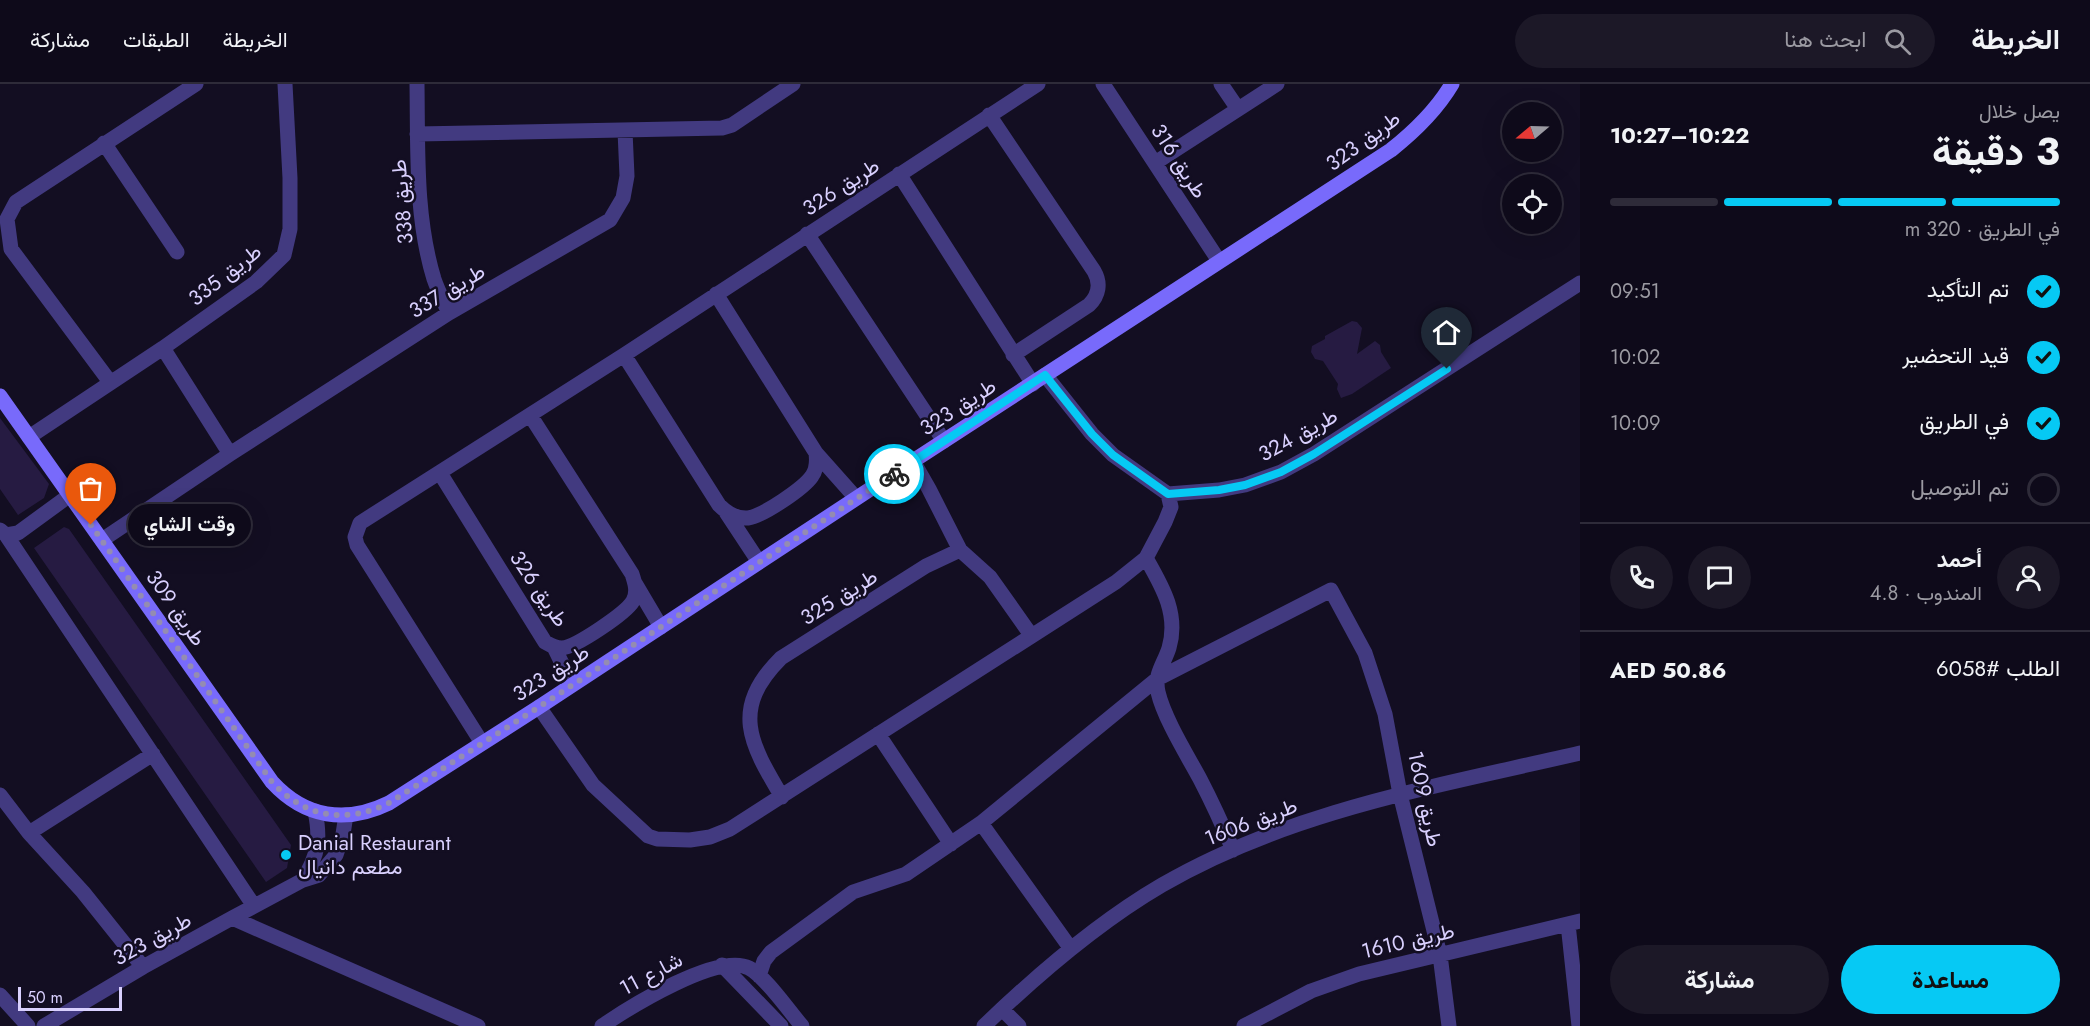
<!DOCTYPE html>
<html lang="ar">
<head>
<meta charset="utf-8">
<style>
	:root { --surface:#0e0a1a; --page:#1c1827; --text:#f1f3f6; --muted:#9b9aa2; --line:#2e2b39; --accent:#06c9f4 }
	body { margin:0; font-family:Jost,Vazirmatn,sans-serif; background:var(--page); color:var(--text); direction:rtl; height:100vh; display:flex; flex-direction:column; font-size:22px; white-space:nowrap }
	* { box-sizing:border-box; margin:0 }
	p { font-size:20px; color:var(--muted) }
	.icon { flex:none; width:33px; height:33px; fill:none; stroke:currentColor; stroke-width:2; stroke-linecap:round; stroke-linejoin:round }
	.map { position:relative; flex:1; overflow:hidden; direction:ltr }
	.panel { display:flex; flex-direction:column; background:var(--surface); width:510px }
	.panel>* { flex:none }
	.needle { width:39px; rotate:251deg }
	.fabs { position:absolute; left:1502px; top:18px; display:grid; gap:12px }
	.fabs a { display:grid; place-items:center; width:60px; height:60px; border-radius:50%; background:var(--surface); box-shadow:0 6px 24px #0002,0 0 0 2px var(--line); font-size:30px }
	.scale { position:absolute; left:18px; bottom:15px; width:104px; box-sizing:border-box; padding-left:6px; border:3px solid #d9d0fe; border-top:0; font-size:16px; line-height:21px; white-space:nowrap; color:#d9d0fe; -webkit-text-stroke:4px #130e22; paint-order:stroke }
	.pin { position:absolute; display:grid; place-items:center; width:51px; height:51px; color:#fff; margin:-62px -26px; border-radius:50% 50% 50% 0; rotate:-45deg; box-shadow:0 0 6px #0007 }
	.pin .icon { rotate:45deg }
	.courier { position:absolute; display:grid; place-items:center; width:60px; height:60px; margin:-30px; border:4px solid #06c9f4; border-radius:50%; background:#fff; color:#222; box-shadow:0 2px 8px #0007 }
	.bubble { position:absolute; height:42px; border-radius:21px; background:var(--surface); box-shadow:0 6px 24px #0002,0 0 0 2px var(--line); font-size:20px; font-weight:700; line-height:42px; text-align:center; direction:rtl }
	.head em { font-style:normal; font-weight:700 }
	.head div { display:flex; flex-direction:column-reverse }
	.head { display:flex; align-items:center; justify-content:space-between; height:102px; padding:0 30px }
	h1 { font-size:39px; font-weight:700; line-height:45px }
	.bar { display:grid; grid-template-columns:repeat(4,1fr); gap:9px 6px; align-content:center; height:72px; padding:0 30px }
	.bar i { height:8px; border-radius:4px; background:var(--line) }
	.bar .on { background:var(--accent) }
	.bar p { grid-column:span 4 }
	.line { display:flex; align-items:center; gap:15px; padding:0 30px; border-top:2px solid var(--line) }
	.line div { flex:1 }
	.round { display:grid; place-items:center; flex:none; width:63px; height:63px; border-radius:32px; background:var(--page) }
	ol { padding:0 30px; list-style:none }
	li { display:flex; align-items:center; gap:18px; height:66px }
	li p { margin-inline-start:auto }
	li .icon { padding:6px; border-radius:50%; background:var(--accent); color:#111; stroke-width:4 }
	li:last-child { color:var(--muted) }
	li i { width:33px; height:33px; border:3px solid var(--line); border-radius:50% }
	.primary-button { display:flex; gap:12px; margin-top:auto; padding:12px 30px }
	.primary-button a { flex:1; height:69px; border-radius:36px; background:var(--accent); color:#111; font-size:24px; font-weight:700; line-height:69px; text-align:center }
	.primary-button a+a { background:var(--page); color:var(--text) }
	header { display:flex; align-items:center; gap:36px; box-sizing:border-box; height:84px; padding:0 30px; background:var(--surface); border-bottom:2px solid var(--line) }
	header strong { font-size:28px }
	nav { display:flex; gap:33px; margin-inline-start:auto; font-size:21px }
	.search { width:420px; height:54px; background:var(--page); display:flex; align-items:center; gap:15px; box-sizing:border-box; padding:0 21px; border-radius:33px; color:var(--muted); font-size:22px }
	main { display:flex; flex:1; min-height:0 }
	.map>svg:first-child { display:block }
	.building { fill:#261b42 }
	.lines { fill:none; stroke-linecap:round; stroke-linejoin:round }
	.street { stroke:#423a80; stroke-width:15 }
	.secondary { stroke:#786afb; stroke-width:15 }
	.done { stroke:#948cb1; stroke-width:6; stroke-dasharray:0 10.8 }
	.route { stroke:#06c9f4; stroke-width:8 }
	.poi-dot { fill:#06c9f4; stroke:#130e22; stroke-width:2 }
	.labels { text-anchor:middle; stroke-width:5; stroke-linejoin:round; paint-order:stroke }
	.street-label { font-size:21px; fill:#d9d0fe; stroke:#130e22 }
	.poi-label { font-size:21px; fill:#d9d0fe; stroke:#130e22; text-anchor:start }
</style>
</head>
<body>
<header>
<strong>الخريطة</strong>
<div class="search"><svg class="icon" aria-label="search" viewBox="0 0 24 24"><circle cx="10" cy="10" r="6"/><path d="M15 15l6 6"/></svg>ابحث هنا</div>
<nav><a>الخريطة</a><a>الطبقات</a><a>مشاركة</a></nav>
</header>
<main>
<section class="panel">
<div class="head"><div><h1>3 دقيقة</h1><p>يصل خلال</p></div><em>10:22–10:27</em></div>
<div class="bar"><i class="on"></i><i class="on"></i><i class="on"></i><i></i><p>في الطريق · 320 m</p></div>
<ol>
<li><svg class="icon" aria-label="check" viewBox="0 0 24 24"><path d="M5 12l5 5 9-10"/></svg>تم التأكيد<p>09:51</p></li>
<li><svg class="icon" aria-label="check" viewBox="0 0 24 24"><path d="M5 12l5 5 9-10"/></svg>قيد التحضير<p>10:02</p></li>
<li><svg class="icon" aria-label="check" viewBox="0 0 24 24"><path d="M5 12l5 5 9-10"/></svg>في الطريق<p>10:09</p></li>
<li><i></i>تم التوصيل</li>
</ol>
<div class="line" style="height:108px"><a class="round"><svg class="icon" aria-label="person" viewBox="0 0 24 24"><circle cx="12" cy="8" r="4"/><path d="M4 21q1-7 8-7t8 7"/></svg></a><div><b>أحمد</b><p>المندوب · 4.8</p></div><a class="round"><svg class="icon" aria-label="chat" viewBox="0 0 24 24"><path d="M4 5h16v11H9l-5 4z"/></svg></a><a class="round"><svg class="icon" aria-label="phone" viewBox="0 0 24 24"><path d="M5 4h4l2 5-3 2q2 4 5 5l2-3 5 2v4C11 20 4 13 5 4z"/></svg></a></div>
<div class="line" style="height:78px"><div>الطلب #6058</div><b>AED 50.86</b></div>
<div class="primary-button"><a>مساعدة</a><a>مشاركة</a></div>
</section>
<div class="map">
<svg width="1580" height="942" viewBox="0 0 1580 942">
	<rect width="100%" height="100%" fill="#130e22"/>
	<!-- building -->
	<path class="building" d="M1352 237 1357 238 1362 244 1357 270 1375 257 1380 261 1381 268 1391 284 1352 310 1341 314 1337 305 1338 300 1323 277 1315 275 1311 268 1312 262 1325 255V252Z
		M0 334 49 400 44 414 18 431 0 405Z
		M64 443 69 445 291 761 287 784 266 798 34 464Z"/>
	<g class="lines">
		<!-- street -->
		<path class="street" d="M417 0C418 65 415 133 434 195 438 207 444 218 449 229
			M1103 0 1219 177
			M1221 0 1238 25
			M989 31 1094 187C1101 199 1099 211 1089 221L1013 271
			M417 50 722 44 732 41 793 0
			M104 59 177 168
			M1155 79 1277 0
			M899 90 1033 300
			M807 150 944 357
			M163 264 230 370
			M624 271 719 421C727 429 736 435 748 434 763 432 804 404 812 392 817 385 817 377 816 369L716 210
			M1045 291 1092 350 1113 371 1168 410 1219 406 1245 401 1281 388 1314 370 1580 199
			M110 298 11 165 7 135 16 118 196 0
			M29 353 163 264 256 198 284 171 290 145V94L285 0
			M816 369 856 414
			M913 377 929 405 960 466
			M440 389 545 558C550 561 556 564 562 564 576 563 626 529 633 517 638 508 635 499 632 490L530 331
			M726 428 759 478
			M0 446 6 451 18 449 70 411
			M6 451 254 822
			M102 456 230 370 449 229 610 136 623 114 627 92 625 47
			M1146 474C1162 502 1179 530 1169 564 1164 580 1154 590 1158 608 1164 634 1187 671 1200 695 1212 718 1223 742 1233 766
			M635 499 661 543
			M554 563 572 600
			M539 623 593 701 648 752 657 755 690 756 710 753 730 745 1116 498 1146 474 1165 438 1171 423 1168 410
			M878 650 951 760
			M482 659 357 461 355 453 360 439 624 271 1038 0
			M0 711 29 749 83 808 143 883
			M782 713C750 659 730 625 781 574L926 482 960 466 990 493 1031 551
			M981 739 1071 865
			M29 749 153 670
			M303 796C318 771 321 756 315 727
			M232 834 478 942
			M1568 840 1579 942
			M722 881 781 942
			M759 892 764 877 771 868 853 808 906 790 981 739 1157 595 1331 506 1365 569 1385 630 1400 710 1440 871 1449 942
			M0 911 28 942
			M1002 925 1019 942
			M44 942 143 883 232 834 303 796 319 791 336 771 343 750 346 731
			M602 942C630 923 718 868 749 884 765 892 789 927 802 942
			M984 942C1038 890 1097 839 1162 801 1289 727 1438 702 1580 669
			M1244 942 1311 907 1359 890 1580 837"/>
		<!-- secondary -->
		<path class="secondary" d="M0 312 272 698C305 734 346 740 389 719L539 623 913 377 1391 66C1415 47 1436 27 1452 0"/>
	</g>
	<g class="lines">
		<!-- done -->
		<path class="done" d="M91 441 272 698C305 734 346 740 389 719L539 623 894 390"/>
		<!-- route -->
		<path class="route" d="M894 390 1045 291 1092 350 1113 371 1168 410 1219 406 1245 401 1281 388 1314 370 1447 285"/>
	</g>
	<!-- markers -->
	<circle class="poi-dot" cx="286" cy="771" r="6"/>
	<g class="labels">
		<!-- street labels -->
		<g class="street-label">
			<text transform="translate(1363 57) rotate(-36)" y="7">طريق 323</text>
			<text transform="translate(1179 77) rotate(57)" y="7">طريق 316</text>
			<text transform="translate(841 103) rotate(-33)" y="7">طريق 326</text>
			<text transform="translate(402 118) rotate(-95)" y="7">طريق 338</text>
			<text transform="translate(225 191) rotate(-38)" y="7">طريق 335</text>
			<text transform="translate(447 207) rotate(-31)" y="7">طريق 337</text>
			<text transform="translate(958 323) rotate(-33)" y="7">طريق 323</text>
			<text transform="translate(1298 351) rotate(-29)" y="7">طريق 324</text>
			<text transform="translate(539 505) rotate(56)" y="7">طريق 326</text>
			<text transform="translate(839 513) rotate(-32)" y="7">طريق 325</text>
			<text transform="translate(176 524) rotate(55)" y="7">طريق 309</text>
			<text transform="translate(551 589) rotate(-33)" y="7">طريق 323</text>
			<text transform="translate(1425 715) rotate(78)" y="7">طريق 1609</text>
			<text transform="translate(1251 738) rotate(-21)" y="7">طريق 1606</text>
			<text transform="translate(152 855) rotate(-29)" y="7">طريق 323</text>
			<text transform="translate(1408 857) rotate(-13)" y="7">طريق 1610</text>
			<text transform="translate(651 890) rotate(-28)" y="7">شارع 11</text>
		</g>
		<!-- poi labels -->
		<g class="poi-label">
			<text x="298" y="766">Danial Restaurant<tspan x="298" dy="24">مطعم دانيال</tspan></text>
		</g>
	</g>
</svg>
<div class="fabs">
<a><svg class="needle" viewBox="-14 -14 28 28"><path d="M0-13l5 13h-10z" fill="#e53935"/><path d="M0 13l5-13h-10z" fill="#9b9aa2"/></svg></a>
<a><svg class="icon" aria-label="locate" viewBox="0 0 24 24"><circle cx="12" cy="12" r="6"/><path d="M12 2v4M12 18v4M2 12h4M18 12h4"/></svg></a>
</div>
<div class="scale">50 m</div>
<div class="pin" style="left:91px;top:441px;background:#ea580c"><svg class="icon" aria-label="bag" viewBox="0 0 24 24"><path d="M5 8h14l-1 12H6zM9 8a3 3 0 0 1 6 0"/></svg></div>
<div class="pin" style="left:1447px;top:285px;background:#1f2937"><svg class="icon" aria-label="home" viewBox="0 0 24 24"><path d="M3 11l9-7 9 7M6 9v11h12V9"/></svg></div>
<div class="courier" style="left:894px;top:390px"><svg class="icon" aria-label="bike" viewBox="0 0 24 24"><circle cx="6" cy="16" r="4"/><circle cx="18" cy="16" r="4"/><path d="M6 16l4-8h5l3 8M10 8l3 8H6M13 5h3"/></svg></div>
<div class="bubble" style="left:128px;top:420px;width:123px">وقت الشاي</div>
</div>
</main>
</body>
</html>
